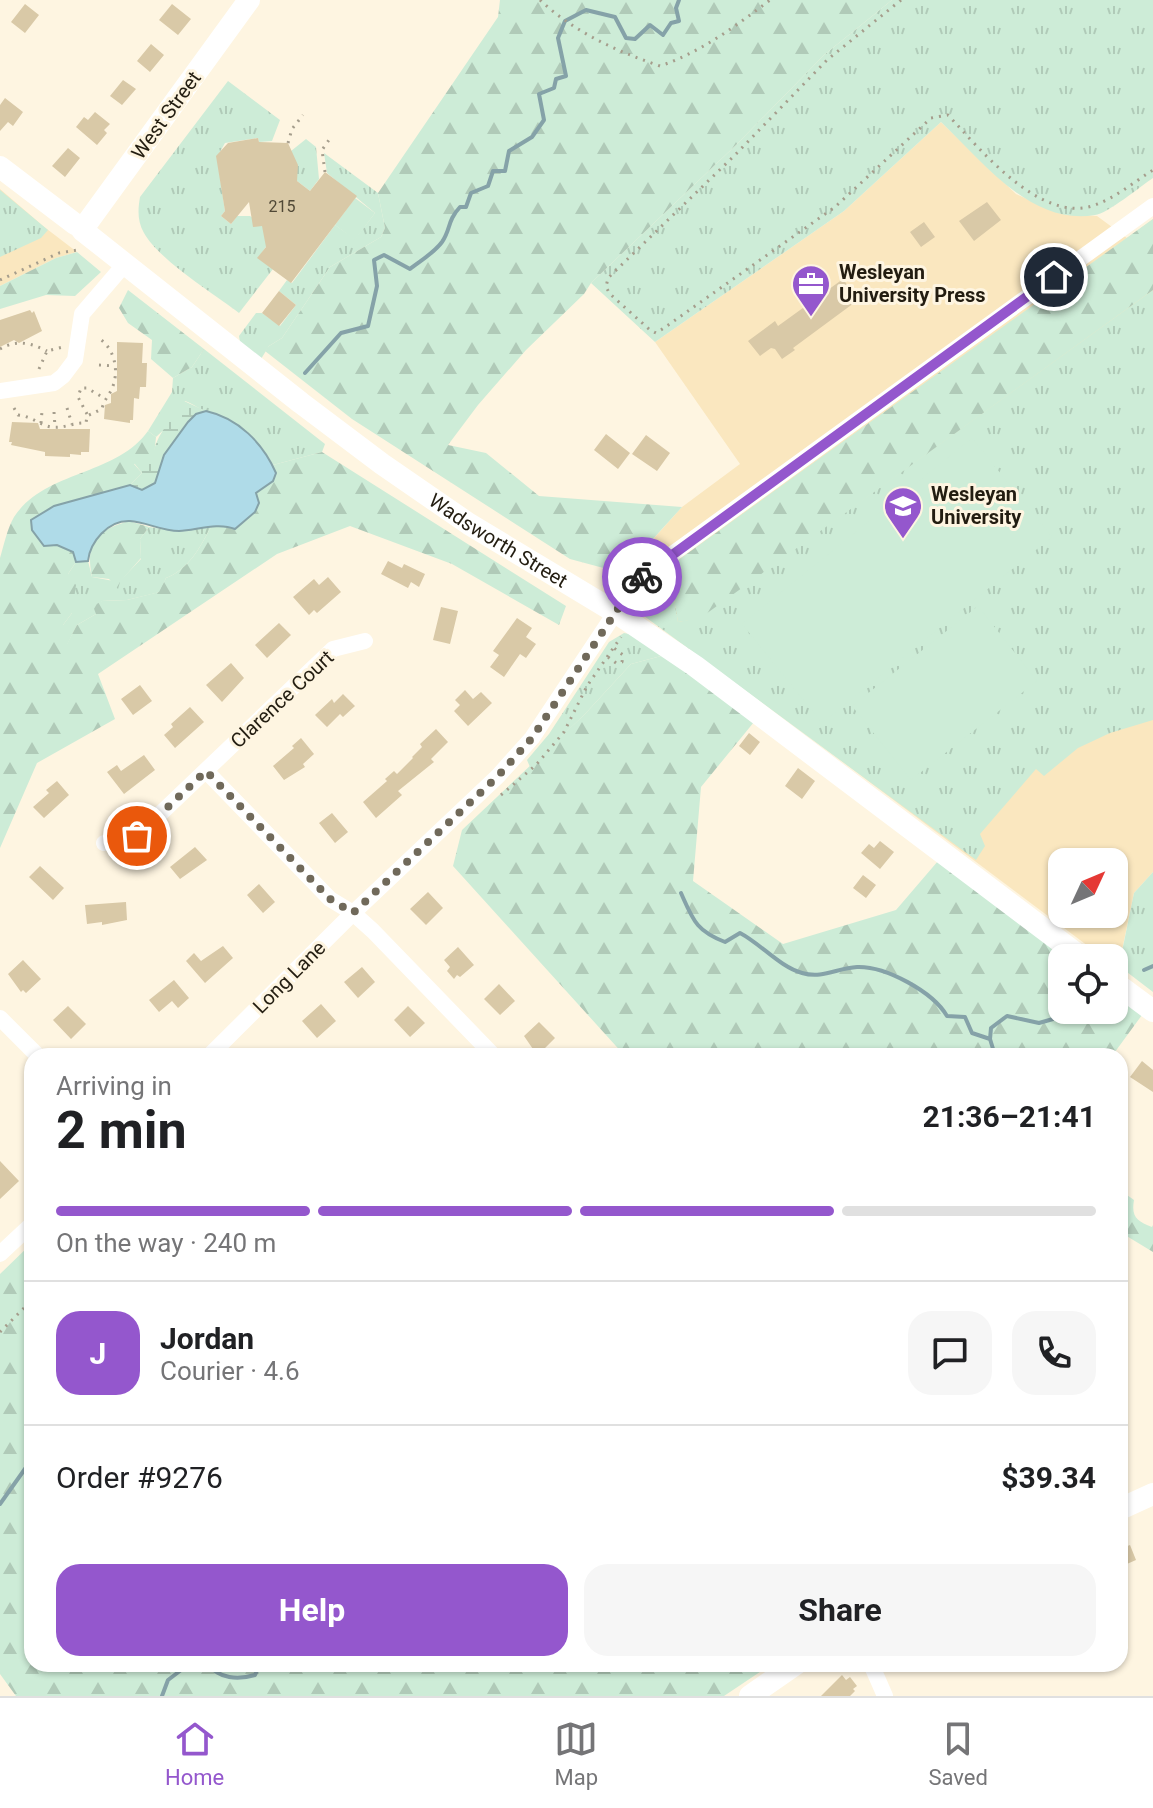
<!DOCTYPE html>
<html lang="en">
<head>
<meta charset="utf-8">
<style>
	:root { --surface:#fff; --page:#f6f6f6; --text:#202124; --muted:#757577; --line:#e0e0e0; --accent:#9457cd }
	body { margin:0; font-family:Roboto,sans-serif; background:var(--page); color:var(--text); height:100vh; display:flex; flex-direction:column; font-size:30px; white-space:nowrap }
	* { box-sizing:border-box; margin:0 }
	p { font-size:26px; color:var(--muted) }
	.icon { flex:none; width:44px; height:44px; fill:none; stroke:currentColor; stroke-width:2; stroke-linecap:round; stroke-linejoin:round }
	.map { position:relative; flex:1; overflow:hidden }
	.details { position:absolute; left:24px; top:1048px; width:1104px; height:624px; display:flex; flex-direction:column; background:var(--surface); border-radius:24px; box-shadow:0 2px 6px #0004 }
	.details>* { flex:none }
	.needle { width:52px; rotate:46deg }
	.fabs { position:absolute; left:1048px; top:848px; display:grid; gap:16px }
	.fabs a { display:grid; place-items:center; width:80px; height:80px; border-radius:16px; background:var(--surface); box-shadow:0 2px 6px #0004; font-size:40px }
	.pin { position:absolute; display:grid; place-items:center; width:68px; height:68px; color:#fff; margin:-34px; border:4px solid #fff; border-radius:50%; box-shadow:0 2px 8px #0007 }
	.courier { position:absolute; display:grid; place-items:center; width:80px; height:80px; margin:-40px; border:6px solid #9457cd; border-radius:50%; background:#fff; color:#222; box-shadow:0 2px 10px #0007 }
	.overview em { font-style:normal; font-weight:700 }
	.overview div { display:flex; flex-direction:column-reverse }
	.overview { display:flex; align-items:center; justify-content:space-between; height:136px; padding:0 32px }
	h1 { font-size:52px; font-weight:700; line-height:60px }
	.bar { display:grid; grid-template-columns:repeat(4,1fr); gap:12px 8px; align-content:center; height:96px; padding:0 32px }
	.bar i { height:10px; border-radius:6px; background:var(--line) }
	.bar .active { background:var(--accent) }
	.bar p { grid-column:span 4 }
	.line { display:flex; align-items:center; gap:20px; padding:0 32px; border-top:2px solid var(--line) }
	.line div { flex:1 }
	.round { display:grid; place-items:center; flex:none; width:84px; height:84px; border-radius:24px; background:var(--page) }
	.button { display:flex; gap:16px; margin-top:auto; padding:16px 32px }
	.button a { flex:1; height:92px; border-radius:24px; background:var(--accent); color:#fff; font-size:32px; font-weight:700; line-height:92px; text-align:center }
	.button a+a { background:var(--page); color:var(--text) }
	.tabs { display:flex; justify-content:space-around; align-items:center; height:112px; border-top:2px solid var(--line); background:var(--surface); font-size:22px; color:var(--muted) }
	.tabs a { display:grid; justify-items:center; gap:4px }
	.tabs .active { color:var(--accent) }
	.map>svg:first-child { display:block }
	.built { fill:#fae7bf; fill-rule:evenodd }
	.grass { fill:url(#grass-tufts) }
	.forest { fill:url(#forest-firs) }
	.wetland { fill:url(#wetland-marsh) }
	.park { fill:#cdecd7 }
	.water { fill:#afdbe8; stroke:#85a2a8; stroke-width:2 }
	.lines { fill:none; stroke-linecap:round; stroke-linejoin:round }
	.stream { stroke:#85a2a8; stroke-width:4 }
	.building { fill:#d9c9a7 }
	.path { stroke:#a59d8c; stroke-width:3; stroke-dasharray:2 6; stroke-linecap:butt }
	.street { stroke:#fff; stroke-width:16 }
	.secondary { stroke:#fff; stroke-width:22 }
	.done { stroke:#70695a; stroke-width:8; stroke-dasharray:0 14.4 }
	.route { stroke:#9457cd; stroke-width:10 }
	.labels { text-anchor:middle; stroke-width:6; stroke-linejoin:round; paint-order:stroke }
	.number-label { font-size:16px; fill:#504836 }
	.street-label { font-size:20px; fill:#231d11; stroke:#fef5e1 }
	.poi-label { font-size:20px; font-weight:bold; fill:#231d11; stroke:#fef5e1; text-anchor:start }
</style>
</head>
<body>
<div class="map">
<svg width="1153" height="1696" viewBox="0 0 1153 1696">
	<defs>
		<pattern id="grass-tufts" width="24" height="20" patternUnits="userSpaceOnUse" patternTransform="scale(2)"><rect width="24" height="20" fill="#cdecd7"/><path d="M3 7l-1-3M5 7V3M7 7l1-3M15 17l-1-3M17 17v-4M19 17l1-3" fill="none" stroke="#b0cab8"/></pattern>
		<pattern id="forest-firs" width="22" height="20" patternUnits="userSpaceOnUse" patternTransform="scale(2)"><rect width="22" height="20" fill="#cdecd7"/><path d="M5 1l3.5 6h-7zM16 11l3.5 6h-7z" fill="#b0cab8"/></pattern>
		<pattern id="wetland-marsh" width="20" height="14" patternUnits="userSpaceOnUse" patternTransform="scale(2)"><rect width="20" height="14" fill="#cdecd7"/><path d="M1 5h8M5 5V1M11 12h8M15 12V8" fill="none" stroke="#b0cab8"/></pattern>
	</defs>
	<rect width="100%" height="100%" fill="#fef5e1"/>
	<!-- built -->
	<path class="built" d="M941 122 1016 194 1058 213 1097 216 1127 238 1153 219V872L1134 893 1118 969 1114 965V958H1104L610 587 682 507 740 464 655 342 844 211ZM1062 862H1114V914H1062Z
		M0 189 43 226 77 252 56 258 0 286Z"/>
	<!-- grass -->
	<path class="grass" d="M892 0H1153V178C1141 186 1107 214 1095 215 1031 226 982 161 941 122L844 211 655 342 591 283 736 145 824 55Z
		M228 81 280 120 272 141 259 142 258 138 225 143 217 157 225 211 221 216 231 224 237 216H250L275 234 258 258 273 269 239 313C213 293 159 260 144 233 137 221 138 209 140 197Z
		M306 139 316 147 319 179 310 191 297 181 291 151Z
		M324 153 378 193 385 228 381 237 330 267 282 338 269 346 261 359 240 342 239 336 256 313H262L280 326 296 305 279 291 287 280 292 283 335 225 355 239 375 213 327 173Z
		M0 190 48 230 41 238 0 257Z
		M1153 290V720L1110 733 1078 748 1044 776 1036 769 980 834 985 846 976 860 644 616 639 600 643 590 656 576 673 593 678 622 699 618Z
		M204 349 325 444 322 452 273 465C259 439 236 420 209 412 200 410 194 404 185 401L171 423 156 437 148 431 172 392 173 378 192 367Z
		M149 527 177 531 211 527C199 549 189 569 166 578L160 592 127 600 102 601 96 614 77 625 67 645H62L63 625 72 613 68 574 76 562 88 561 92 577 119 582 141 559 140 539Z
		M624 633 634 635 665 655 631 664 585 714 530 767 527 760 549 734 609 642Z
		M1153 872V992L1119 966 1134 893Z"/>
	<!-- forest -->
	<path class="forest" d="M500 0H892L824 55 736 145 591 283 584 294 526 350 478 405 448 445 486 453 539 496 682 507 622 573 570 559 352 419 265 351 269 346 282 338 330 267 381 237 385 228 378 193 498 17Z
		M1153 219V290L699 619 678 622 673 593 656 576Z
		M77 252 101 272 75 296 46 295 0 309V286L56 258Z
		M128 290 204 349 192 367 173 378 151 359 152 340 128 323 119 308Z
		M148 431 156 437 154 457 134 464 142 473 130 485 54 506 57 545 74 553 76 562 68 574 76 585 72 613 63 625V644H67L77 625 96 614 93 606 102 601 127 600 159 592 166 578C189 569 199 549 211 527L226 526 261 487 269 485 276 473 273 465 322 452 566 606 559 625 452 564 350 526 277 554 98 674 115 719 37 763 0 848V558C4 545 7 529 14 517 45 470 116 476 148 431Z
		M129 521 149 527 140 539 141 558 120 582 118 589 109 579 92 577C85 544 96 530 129 521Z
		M665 655 754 722 701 787 693 881 783 944 896 910 938 861 1066 958H1062V1010H1114V994L1142 1015 1112 1056H625L453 866 462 830 585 714 631 664Z
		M1120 1190 1134 1200C1131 1217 1137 1221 1152 1227L1153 1225V1252L1120 1232Z
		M32 1243V1664H772L724 1696H16L0 1674V1274Z"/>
	<!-- wetland -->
	<path class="wetland" d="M184 401 206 411 196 414 187 422 164 455 155 483 142 490 130 485 142 473 134 463 139 458 153 456C157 431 171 423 184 401Z"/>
	<!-- park -->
	<path class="park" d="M355 198 375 213 355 240 335 225Z
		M972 438 1052 537 822 723 742 624Z
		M978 606 1037 681 911 780 852 706Z"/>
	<!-- water -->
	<path class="water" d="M206 411C238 418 263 443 276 473L273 481 256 493 259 503 255 512 235 529C218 522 197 530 179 531 162 531 146 522 130 521 108 520 90 542 88 561L76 562 73 552 57 545 44 546 32 530 31 520 54 506 130 485 142 490 155 483 164 455 188 422 196 414Z"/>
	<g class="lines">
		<!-- stream -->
		<path class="stream" d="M305 373 341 333 368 326 377 286 374 260 384 255 410 269C420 261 434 253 442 242 451 229 447 221 460 207H466L471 193 488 186 493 171H505L509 151 532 137 544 120 539 94 554 88 556 79 566 76 558 38 565 21 586 10 615 17 626 38 635 39 650 25 663 35 671 23 679 21 676 8 679 0
			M681 893C693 920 696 931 725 942L740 933C761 944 780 967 802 973 823 979 837 968 857 967 886 966 933 992 947 1016L965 1017 972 1033 990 1039
			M1144 970 1153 966
			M1114 1006 1116 1007
			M985 1056 994 1052 990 1039 991 1028 1007 1016 1039 1023 1053 1019 1062 1002
			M0 1504 32 1459
			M208 1664C219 1679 238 1680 255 1675L260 1664
			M162 1696 168 1680 189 1664"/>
	</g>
	<!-- building -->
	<path class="building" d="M25 4 39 15 25 33 11 22Z
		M172 4 191 19 178 35 159 20Z
		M151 44 164 55 150 72 137 61Z
		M123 80 136 89 122 105 110 96Z
		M5 98 23 112 13 126 8 122 0 131V105Z
		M95 112 110 124 104 130 107 133 97 145 76 127 84 117 88 120Z
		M258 138 259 142 288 143 298 165 297 181 310 191 325 172 357 196 291 283 257 258 266 247 262 226 253 227 249 202 231 224 221 216 225 211 216 156 228 143Z
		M68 148 80 158 65 177 52 166Z
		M987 202 1001 220 974 241 959 221Z
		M924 222 935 237 921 247 910 232Z
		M843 279 858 300 793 348 795 350 782 359 775 349 771 348 760 356 748 341 775 321 778 326Z
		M279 291 296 305 279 326 262 313Z
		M30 310 32 313 34 311 42 331 19 343 14 340 0 347V320Z
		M117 342 143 343 142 363H147L146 387H140L139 399 134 398 133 420H130V423L104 419 105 405 111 403V394L117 391Z
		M12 422 38 423 40 429H90L89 452H81V455L70 454V457L45 456V452L11 445 12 442H9Z
		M606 434 630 453 618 469 594 450Z
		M646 435 670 453 657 471 632 454Z
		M388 561 402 568 404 564 425 574 419 587 411 582 408 588 381 574Z
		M328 577 341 592 317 613 314 610 309 615 293 597 314 579 319 585Z
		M441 607 458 611 450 644 433 640Z
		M517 618 532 628 526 637 536 644 526 658 520 654 504 677 490 667 499 655 493 651Z
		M279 623 291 635 267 658 255 645Z
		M231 663 244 678 222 702 206 685Z
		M140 685 152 701 133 715 121 699Z
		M465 690 473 699 481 692 492 703 468 726 454 711 460 705 455 700Z
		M343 694 355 706 343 717 340 714 327 727 315 715 332 699 334 703Z
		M190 707 204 722 175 748 164 735 173 727 171 724Z
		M436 729 448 742 431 759 434 762 398 791 402 795 376 818 363 802 387 781 385 779 394 771 397 774 413 758 412 757 422 747 420 744Z
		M749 733 760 742 750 755 739 746Z
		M301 738 314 754 303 764 305 767 284 780 273 766 294 748 292 746Z
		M144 755 155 770 124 794 107 772 117 765 121 771Z
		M798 768 815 781 802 799 785 786Z
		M57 781 69 795 44 818 33 807 49 793 46 790Z
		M332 813 348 832 335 843 319 823Z
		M880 841 894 852 880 869 861 853 869 844 874 848Z
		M195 847 207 860 180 879 170 867Z
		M40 866 64 888 53 900 29 877Z
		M863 875 876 885 866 898 853 888Z
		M259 884 275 902 263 913 247 895Z
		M428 892 443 908 426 925 410 909Z
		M126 902 127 920 102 925V922L87 924 85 905Z
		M223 946 233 958 205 983 186 961 194 953 201 961Z
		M458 947 474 965 460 977 457 975 454 979 447 971 450 967 444 960Z
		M23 960 41 979 26 993 23 990 21 992 8 974Z
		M362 967 375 982 358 998 344 982Z
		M174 980 189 998 178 1008 172 1001 159 1012 149 1000Z
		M499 984 515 1001 500 1015 484 999Z
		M321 1004 336 1021 317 1038 302 1021Z
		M68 1006 86 1024 71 1039 53 1020Z
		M408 1006 425 1023 410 1037 394 1020Z
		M539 1022 555 1038 540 1053 538 1050 535 1052 524 1036Z
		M1142 1061 1153 1070V1092L1130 1077Z
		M0 1161 19 1181 0 1199Z
		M1130 1545 1136 1560 1120 1567V1549Z
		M842 1675 846 1680 850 1677 857 1686 853 1689 855 1691 850 1696H821Z"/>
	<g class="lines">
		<!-- path -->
		<path class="path" d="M540 0C574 32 616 51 660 66 701 52 736 26 770 0
			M901 0 827 60 734 156 608 278 606 287 610 294 650 330 656 333 664 328 835 207 931 118 948 115C980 149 1041 225 1095 205 1115 198 1134 182 1153 170
			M288 143 292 129 303 115
			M325 172 322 150 331 137
			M0 280 59 253 78 250
			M0 349C17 339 31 343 47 351
			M99 365 115 366
			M39 369 47 351 63 347
			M14 408 18 415C31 416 40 425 51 427 64 429 74 422 86 423L87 416 102 409C104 399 110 395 113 386 119 369 114 349 100 339
			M67 408 72 424
			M54 412 55 427
			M87 414 78 397 81 388H87L104 398
			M41 423 42 411
			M608 657 616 663 622 662 623 655 614 648
			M501 795 536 765 564 732 587 686 621 637
			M0 1332 32 1300"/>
		<!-- street -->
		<path class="street" d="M0 391 54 383 63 376 75 360 82 314 124 265
			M206 771 330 899 353 913 373 931 494 1056
			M104 843 137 836 333 649 365 641
			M0 1018 38 1056
			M209 1056 353 913 498 776 532 738 631 589 642 576 1153 206
			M0 1254 32 1224
			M871 1664 885 1696"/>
		<!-- secondary -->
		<g class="secondary">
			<path id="s1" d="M249 0 82 230 301 403 382 464 469 524 615 612 695 666 1082 958"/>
			<path d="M0 167 75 224"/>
			<path d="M1114 982 1153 1011"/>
			<path d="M1120 1509 1153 1494"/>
			<path d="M750 1696 796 1664"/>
		</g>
	</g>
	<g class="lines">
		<!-- done -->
		<path class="done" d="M137 836 206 771 330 899 353 913 498 776 532 738 631 589 642 577"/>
		<!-- route -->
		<path class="route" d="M642 577 1054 277"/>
	</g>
	<!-- icons -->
	<defs>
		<g id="office-pin" transform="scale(2)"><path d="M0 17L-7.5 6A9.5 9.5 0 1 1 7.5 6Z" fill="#9457cd" stroke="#fef5e1"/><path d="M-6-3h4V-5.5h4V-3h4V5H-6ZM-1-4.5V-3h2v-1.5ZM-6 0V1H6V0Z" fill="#fff"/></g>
		<g id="university-pin" transform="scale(2)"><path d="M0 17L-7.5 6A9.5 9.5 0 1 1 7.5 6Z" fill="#9457cd" stroke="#fef5e1"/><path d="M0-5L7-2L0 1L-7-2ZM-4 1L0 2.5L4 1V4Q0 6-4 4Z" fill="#fff"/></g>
	</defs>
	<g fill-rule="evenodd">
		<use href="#office-pin" x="811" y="284"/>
		<use href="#university-pin" x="903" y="506"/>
	</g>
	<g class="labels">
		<!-- number labels -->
		<g class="number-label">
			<text x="282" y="212">215</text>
		</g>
		<!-- street labels -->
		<g class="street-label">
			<text transform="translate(166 115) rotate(-54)" y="7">West Street</text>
			<text dy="7" stroke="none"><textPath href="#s1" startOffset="804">Wadsworth Street</textPath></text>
			<text transform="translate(282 699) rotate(-43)" y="7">Clarence Court</text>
			<text transform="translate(289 977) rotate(-45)" y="7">Long Lane</text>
		</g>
		<!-- poi labels -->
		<g class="poi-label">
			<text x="839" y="279">Wesleyan<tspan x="839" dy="23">University Press</tspan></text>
			<text x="931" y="501">Wesleyan<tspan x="931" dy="23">University</tspan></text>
		</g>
	</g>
</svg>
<div class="fabs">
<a><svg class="needle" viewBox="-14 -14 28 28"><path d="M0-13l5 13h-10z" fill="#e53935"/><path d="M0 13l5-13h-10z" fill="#757577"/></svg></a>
<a><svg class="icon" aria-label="locate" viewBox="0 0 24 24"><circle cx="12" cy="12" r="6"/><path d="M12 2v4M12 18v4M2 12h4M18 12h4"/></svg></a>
</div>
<div class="pin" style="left:137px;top:836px;background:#ea580c"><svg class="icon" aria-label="bag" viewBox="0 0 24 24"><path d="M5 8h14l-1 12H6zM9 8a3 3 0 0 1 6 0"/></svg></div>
<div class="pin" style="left:1054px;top:277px;background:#1f2937"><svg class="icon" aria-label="home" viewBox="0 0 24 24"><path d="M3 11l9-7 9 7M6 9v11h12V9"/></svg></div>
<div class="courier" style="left:642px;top:577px"><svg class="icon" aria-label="bike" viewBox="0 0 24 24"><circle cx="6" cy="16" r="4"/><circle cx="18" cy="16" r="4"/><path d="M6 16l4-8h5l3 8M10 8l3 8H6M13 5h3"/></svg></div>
<section class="details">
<div class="overview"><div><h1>2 min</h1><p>Arriving in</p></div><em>21:36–21:41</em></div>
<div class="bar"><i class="active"></i><i class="active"></i><i class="active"></i><i></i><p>On the way · 240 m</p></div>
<div class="line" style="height:144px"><b class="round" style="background:var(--accent);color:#fff">J</b><div><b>Jordan</b><p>Courier · 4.6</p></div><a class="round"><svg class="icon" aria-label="chat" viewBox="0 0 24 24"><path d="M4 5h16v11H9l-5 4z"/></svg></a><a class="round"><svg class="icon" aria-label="phone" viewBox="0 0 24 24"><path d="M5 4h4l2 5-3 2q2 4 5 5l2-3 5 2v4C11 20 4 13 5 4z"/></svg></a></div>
<div class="line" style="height:104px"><div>Order #9276</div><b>$39.34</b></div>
<div class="button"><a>Help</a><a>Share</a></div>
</section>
</div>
<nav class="tabs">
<a class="active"><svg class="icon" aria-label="home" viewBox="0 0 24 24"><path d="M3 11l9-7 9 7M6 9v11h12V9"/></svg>Home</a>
<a><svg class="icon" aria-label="map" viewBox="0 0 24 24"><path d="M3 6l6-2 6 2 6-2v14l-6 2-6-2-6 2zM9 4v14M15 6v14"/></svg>Map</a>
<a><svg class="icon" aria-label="saved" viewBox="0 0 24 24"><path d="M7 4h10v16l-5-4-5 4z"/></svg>Saved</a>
</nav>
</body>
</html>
